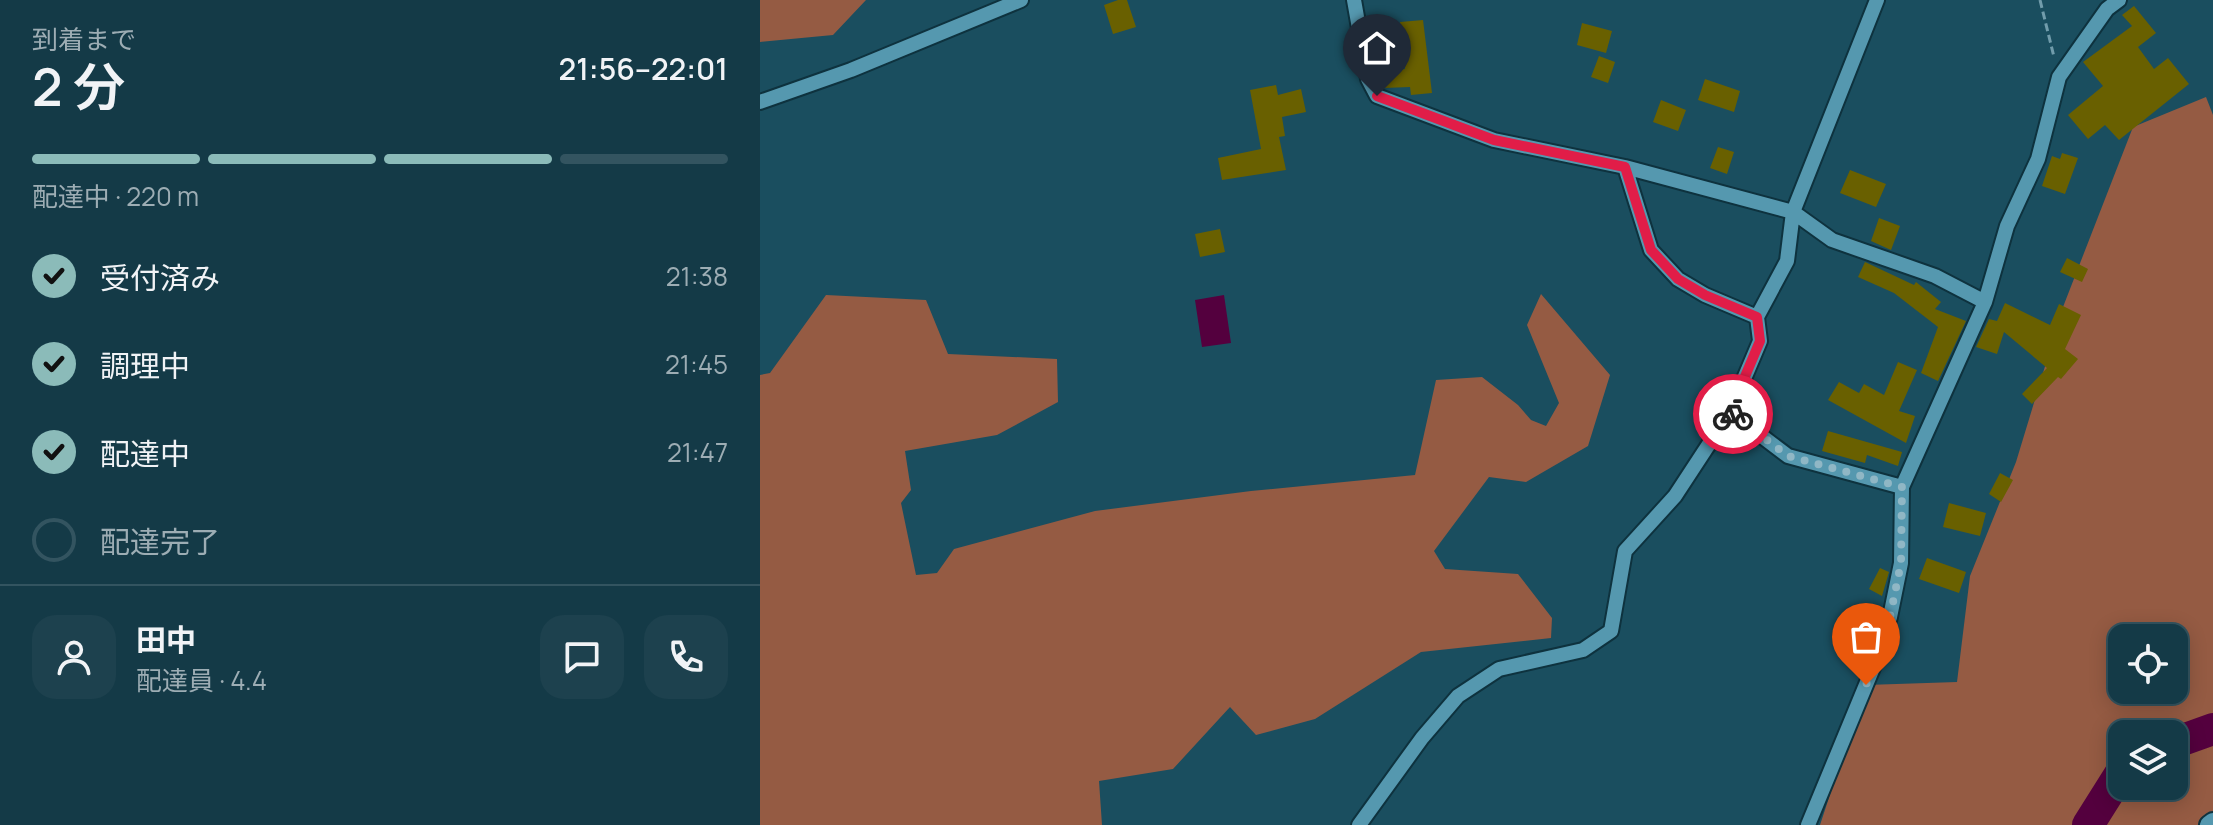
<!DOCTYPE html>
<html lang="ja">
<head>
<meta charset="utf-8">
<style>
	:root { --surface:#143a47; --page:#1d414e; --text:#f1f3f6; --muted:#9dadb4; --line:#335460; --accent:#8bbbb9 }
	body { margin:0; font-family:Manrope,"Noto Sans JP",sans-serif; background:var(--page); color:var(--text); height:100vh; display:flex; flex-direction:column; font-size:30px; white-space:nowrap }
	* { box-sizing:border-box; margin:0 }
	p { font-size:26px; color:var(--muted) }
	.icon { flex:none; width:44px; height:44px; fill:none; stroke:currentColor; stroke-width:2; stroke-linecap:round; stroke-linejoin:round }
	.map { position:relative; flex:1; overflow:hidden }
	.drawer { display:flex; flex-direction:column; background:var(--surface); width:760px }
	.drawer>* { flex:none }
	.tools { position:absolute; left:1348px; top:624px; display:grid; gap:16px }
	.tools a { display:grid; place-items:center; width:80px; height:80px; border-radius:16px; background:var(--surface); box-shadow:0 4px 20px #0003,0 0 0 2px var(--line); font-size:40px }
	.pin { position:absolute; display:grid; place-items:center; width:68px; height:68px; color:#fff; margin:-82px -34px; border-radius:50% 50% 50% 0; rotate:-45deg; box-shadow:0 0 8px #0007 }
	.pin .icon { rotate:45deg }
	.courier { position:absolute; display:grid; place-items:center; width:80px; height:80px; margin:-40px; border:6px solid #e11d48; border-radius:50%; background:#fff; color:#222; box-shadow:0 2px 10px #0007 }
	.head em { font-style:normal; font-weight:600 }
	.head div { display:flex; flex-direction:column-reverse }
	.head { display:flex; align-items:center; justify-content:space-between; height:136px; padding:0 32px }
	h1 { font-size:52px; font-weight:600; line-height:60px }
	.bar { display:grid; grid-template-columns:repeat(4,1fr); gap:12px 8px; align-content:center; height:96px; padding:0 32px }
	.bar i { height:10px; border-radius:6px; background:var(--line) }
	.bar .active { background:var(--accent) }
	.bar p { grid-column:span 4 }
	.line { display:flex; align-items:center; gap:20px; padding:0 32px; border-top:2px solid var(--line) }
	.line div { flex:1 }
	.round { display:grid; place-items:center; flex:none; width:84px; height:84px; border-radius:24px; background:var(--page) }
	ol { padding:0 32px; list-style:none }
	li { display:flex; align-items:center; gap:24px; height:88px }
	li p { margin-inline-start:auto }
	li .icon { padding:8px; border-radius:50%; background:var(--accent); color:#111; stroke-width:4 }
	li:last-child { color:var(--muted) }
	li i { width:44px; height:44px; border:4px solid var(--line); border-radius:50% }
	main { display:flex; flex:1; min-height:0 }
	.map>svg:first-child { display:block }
	.green { fill:#955b43; fill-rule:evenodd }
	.water { fill:#54003e }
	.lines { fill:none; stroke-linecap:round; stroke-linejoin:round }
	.river { stroke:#54003e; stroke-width:32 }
	.building { fill:#696000 }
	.minor-casing { stroke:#0e323e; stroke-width:18 }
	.tertiary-casing { stroke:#0e323e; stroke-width:22 }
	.path { stroke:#719cab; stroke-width:3; stroke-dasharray:8 4; stroke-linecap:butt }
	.minor { stroke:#5598af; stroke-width:14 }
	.tertiary { stroke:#5598af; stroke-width:18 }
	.done { stroke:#90b7c5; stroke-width:8; stroke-dasharray:0 14.4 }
	.route { stroke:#e11d48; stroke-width:10 }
</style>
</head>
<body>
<main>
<section class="drawer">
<div class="head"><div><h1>2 分</h1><p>到着まで</p></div><em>21:56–22:01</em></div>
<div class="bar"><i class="active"></i><i class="active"></i><i class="active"></i><i></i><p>配達中 · 220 m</p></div>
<ol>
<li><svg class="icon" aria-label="check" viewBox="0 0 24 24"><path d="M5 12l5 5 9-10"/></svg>受付済み<p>21:38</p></li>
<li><svg class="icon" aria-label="check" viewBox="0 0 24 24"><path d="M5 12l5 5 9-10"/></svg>調理中<p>21:45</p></li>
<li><svg class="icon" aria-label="check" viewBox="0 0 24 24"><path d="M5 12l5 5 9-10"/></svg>配達中<p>21:47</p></li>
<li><i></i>配達完了</li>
</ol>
<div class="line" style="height:144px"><a class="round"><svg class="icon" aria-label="person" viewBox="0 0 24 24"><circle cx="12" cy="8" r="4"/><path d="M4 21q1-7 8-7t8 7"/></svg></a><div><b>田中</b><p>配達員 · 4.4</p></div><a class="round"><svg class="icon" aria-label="chat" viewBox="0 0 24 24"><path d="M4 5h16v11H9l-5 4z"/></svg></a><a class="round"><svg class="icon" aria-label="phone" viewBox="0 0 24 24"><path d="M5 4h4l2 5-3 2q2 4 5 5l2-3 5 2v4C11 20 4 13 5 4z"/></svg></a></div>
</section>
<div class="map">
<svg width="1453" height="825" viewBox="0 0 1453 825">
	<rect width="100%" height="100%" fill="#1a4e5f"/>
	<!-- green -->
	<path class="green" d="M0 0H106L73 35 0 42Z
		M1446 97 1453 115V825H1060L1106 685 1197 682 1210 576 1256 462 1303 307 1373 127ZM1362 638H1414V690H1362ZM1362 734H1414V786H1362Z
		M781 294 850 375 828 446 766 482 729 477 674 551 685 569 758 574 792 618 791 638 661 652 555 719 496 735 470 707 413 769 339 781 342 825H0V375L10 373 66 295 166 300 188 354 297 359 298 402 237 435 145 451 151 490 141 503 156 575 177 573 194 549 335 511 491 491 655 475 676 380 722 377 758 405 771 420 786 426 799 403 767 325Z"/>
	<!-- water -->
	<path class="water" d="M464 295 471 343 442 347 435 300Z"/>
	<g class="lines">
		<!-- river -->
		<path class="river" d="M1414 743 1453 729
			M1328 825 1362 771"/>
	</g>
	<!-- building -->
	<path class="building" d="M358 0H367L376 27 353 34 344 5Z
		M1374 6 1396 33 1378 47 1394 69 1408 58 1429 84 1359 140 1345 125 1328 139 1308 115 1343 86 1323 62 1372 26 1362 15Z
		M663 20 672 93 651 95 650 87 624 88 621 72 645 69 640 22Z
		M822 23 852 31 846 53 817 45Z
		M839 56 855 62 848 83 831 77Z
		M945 79 980 91 974 112 938 100Z
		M516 85 518 95 541 89 546 112 522 117 525 136 519 137 526 170 462 180 458 158 501 149 490 90Z
		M901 100 926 110 918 131 893 122Z
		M958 147 974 152 967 174 950 168Z
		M1302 153 1318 158 1305 194 1282 186 1292 156 1300 159Z
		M1090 170 1126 184 1116 207 1080 193Z
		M1119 218 1140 226 1131 250 1111 241Z
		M460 229 465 252 440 257 435 234Z
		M1307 258 1328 269 1322 282 1300 272Z
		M1105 262 1154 285 1156 282 1181 302 1175 309 1206 321 1178 381 1161 373 1178 327 1134 293 1098 277Z
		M1245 303 1290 325 1299 304 1321 315 1305 349 1318 359 1301 379 1298 377 1272 404 1262 394 1287 368 1244 332 1237 354 1216 347 1229 319 1237 321Z
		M1138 362 1157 370 1139 411 1155 416 1146 443 1068 400 1079 382 1099 393 1104 384 1124 395Z
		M1068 431 1142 452 1138 466 1107 455 1105 463 1062 451Z
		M1240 473 1253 480 1241 502 1229 494Z
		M1189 503 1226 513 1220 536 1183 527Z
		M1167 558 1206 572 1199 593 1159 579Z
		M1120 568 1129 572 1122 596 1109 589Z"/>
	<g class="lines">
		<!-- minor casing -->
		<g class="minor-casing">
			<path id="minor" d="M594 0 608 79 617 96 734 140 865 167 1033 212 1072 240 1175 276 1225 302
				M0 102 91 70 261 0
				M865 167 891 250 918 279 945 295 997 317
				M970 412 1028 456 1142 487
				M599 825 662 738 698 696 739 669 823 650 851 631 865 551 915 496 970 412 1000 341 997 317 1027 261 1033 212 1117 0
				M1048 825 1115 663 1130 617 1141 563 1142 487 1225 302 1247 226 1278 159 1299 77 1347 9 1359 0"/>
		</g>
		<!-- tertiary casing -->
		<g class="tertiary-casing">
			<path id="tertiary" d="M1449 825 1453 822"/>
		</g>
		<!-- path -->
		<path class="path" d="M1280 0 1294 57"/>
		<!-- minor -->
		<use href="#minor" class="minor"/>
		<!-- tertiary -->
		<use href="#tertiary" class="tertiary"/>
	</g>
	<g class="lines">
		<!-- done -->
		<path class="done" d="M973 414 1028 456 1142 487 1141 563 1130 617 1106 685"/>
		<!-- route -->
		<path class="route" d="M617 96 734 140 865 167 891 250 918 279 945 295 997 317 1000 341 970 412 973 414"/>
	</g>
</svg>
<div class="tools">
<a><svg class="icon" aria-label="locate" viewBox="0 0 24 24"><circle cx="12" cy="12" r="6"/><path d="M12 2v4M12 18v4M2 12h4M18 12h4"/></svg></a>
<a><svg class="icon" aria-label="layers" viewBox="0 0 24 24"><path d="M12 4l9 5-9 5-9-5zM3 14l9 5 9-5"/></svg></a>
</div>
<div class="pin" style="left:1106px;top:685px;background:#ea580c"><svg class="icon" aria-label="bag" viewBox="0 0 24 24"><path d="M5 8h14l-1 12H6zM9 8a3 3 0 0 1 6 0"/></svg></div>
<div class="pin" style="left:617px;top:96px;background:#1f2937"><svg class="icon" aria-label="home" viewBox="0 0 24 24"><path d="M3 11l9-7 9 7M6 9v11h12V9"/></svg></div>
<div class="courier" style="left:973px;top:414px"><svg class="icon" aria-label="bike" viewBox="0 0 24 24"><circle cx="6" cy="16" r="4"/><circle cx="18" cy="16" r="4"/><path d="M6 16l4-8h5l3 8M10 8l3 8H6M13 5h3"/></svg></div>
</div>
</main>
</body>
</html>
